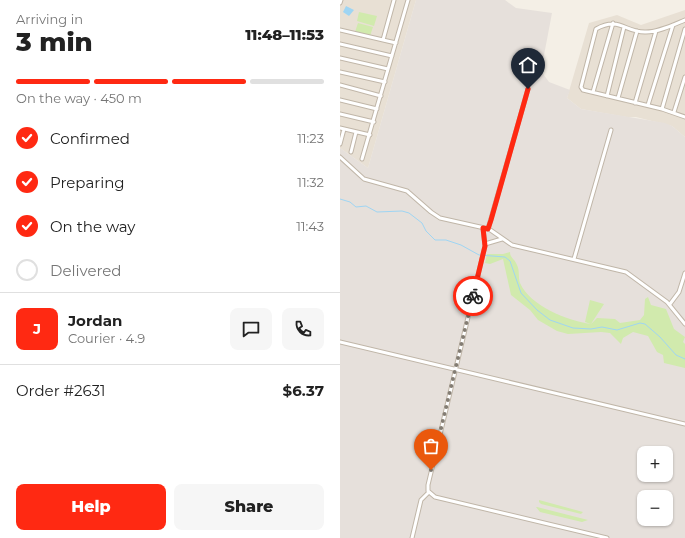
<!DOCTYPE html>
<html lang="en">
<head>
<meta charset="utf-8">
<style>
	:root { --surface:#fff; --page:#f6f6f6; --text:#222; --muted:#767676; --line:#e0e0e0; --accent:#ff2912 }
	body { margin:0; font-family:Montserrat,sans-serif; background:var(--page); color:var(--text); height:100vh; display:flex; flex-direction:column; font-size:15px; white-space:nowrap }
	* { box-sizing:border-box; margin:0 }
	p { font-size:13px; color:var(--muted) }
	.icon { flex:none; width:22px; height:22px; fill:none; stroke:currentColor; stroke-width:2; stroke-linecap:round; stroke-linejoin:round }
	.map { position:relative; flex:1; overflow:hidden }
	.sheet { display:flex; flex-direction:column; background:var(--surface); width:340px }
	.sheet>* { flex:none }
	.buttons { position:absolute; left:297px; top:446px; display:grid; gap:8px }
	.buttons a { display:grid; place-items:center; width:36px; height:36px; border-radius:8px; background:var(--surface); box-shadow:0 1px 3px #0004; font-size:20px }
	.pin { position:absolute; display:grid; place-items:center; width:34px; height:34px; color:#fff; margin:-41px -17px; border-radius:50% 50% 50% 0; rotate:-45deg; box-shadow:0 0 4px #0007 }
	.pin .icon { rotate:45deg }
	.courier { position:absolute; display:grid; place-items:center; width:40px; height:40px; margin:-20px; border:3px solid #ff2912; border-radius:50%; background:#fff; color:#222; box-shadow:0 1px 5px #0007 }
	.head em { font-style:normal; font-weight:800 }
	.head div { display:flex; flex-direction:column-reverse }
	.head { display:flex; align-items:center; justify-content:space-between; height:68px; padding:0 16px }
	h1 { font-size:26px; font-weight:800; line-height:30px }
	.bar { display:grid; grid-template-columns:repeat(4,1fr); gap:6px 4px; align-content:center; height:48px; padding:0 16px }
	.bar i { height:5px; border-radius:3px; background:var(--line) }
	.bar .current { background:var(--accent) }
	.bar p { grid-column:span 4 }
	.line { display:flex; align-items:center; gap:10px; padding:0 16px; border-top:1px solid var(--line) }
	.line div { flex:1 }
	.round { display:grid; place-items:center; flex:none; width:42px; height:42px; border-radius:8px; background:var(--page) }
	ol { padding:0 16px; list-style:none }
	li { display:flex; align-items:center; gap:12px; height:44px }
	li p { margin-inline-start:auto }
	li .icon { padding:4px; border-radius:50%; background:var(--accent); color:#fff; stroke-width:4 }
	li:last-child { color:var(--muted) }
	li i { width:22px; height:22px; border:2px solid var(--line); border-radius:50% }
	.primary-button { display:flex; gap:8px; margin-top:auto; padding:8px 16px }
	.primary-button a { flex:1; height:46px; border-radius:8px; background:var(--accent); color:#fff; font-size:16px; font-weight:800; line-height:46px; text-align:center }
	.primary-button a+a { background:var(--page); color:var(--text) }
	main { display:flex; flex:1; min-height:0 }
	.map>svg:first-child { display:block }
	.residential { fill:#e8e0d4 }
	.industrial { fill:#e6e0db; fill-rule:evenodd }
	.green { fill:#d1eaad }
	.water { fill:#9fd5f3 }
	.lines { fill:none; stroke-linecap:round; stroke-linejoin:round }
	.stream { stroke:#9fd5f3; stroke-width:1 }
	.minor-casing { stroke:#c0b6a8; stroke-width:5 }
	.minor { stroke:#fff; stroke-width:3 }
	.done { stroke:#847d73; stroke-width:4; stroke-dasharray:0 7.2 }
	.route { stroke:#ff2912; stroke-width:5 }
</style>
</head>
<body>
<main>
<section class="sheet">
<div class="head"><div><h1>3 min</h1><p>Arriving in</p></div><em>11:48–11:53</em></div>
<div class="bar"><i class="current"></i><i class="current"></i><i class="current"></i><i></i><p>On the way · 450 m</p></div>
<ol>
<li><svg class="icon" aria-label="check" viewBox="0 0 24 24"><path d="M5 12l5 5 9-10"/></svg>Confirmed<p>11:23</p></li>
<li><svg class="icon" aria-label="check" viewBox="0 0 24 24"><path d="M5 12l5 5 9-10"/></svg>Preparing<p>11:32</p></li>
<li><svg class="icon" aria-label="check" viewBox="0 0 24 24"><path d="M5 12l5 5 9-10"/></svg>On the way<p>11:43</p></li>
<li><i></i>Delivered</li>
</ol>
<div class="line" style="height:72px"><b class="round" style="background:var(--accent);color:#fff">J</b><div><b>Jordan</b><p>Courier · 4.9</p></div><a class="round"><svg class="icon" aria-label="chat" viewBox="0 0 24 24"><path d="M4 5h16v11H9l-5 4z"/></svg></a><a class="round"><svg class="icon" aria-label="phone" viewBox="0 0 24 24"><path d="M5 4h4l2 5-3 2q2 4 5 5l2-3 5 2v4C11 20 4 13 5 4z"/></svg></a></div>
<div class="line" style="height:52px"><div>Order #2631</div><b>$6.37</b></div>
<div class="primary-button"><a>Help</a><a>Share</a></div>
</section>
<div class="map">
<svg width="345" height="538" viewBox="0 0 345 538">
	<rect width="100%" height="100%" fill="#f4efe6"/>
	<!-- residential -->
	<path class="residential" d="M0 0H76L28 168 0 148Z
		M345 10V137L332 126 296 117H286L241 109 227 98 249 23 277 15 301 25Z"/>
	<!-- industrial -->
	<path class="industrial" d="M76 0H165L176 8 212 13 201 71 209 82 230 90 227 98 241 109 325 123 332 126 345 137V538H0V148L28 168ZM304 453H326V475H304ZM304 497H326V519H304Z"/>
	<!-- green -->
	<path class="green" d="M19 12 37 16 34 26 17 21Z
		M18 23 33 27 30 36 15 32Z
		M170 252C170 258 175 259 177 265 180 271 178 277 180 283 190 306 228 321 251 324L257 318 275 319 280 323 300 320 304 315 305 299 308 297 311 305 326 309 334 329 345 337 343 342 345 344V368L324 363 323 355 317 352 308 336 293 332 283 338 281 344 270 333 261 332 228 334 217 331 198 320 190 310 171 295 163 259 150 264 145 263 147 254H163Z
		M250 300 264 304 251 324 245 322Z
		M199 502V500L243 512 241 514 201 504Z
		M196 507H197L248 520 242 522 200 512Z"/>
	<!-- water -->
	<path class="water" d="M6 6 14 10 9 16 3 12Z"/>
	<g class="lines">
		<!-- stream -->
		<path class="stream" d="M0 199 10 202 16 207 26 206 37 212 62 211 69 213 82 223 86 231 95 240H106L121 245 139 255 165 257 170 261 181 293 197 310 210 320 233 328 251 329 262 327 277 330 300 323 305 324 320 337 336 355 345 359"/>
		<!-- minor casing -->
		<g class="minor-casing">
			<path id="minor" d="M0 3 1 0
				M345 20C333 25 319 32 306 32 285 33 280 16 256 29L241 87 243 90 322 109 345 117
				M0 30 56 43
				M43 40 54 0
				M0 44 52 56
				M0 58 48 69
				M0 72 45 82
				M0 85 41 96
				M253 92 273 23
				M267 96 284 27
				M278 98 297 31
				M0 100 37 109
				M295 103 316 31
				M308 105 333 25
				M322 109 345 29
				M334 112 345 77
				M0 114 34 122
				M0 128 30 135
				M0 144 4 129
				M11 152 16 132
				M0 157 24 179 67 191 91 212 100 218 149 229 172 245 286 272 327 302 345 324
				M22 159 68 0
				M143 228 145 246 88 485V491L95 497 267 538
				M148 229 188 89
				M145 244 162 239
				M234 259 271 130
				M330 304 339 292 345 273
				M0 342 345 424
				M72 538 81 500 89 492"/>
		</g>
		<!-- minor -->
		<use href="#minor" class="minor"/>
	</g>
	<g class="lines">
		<!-- done -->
		<path class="done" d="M91 470 133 296"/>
		<!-- route -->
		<path class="route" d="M133 296 145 246 143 228 148 229 151 220 188 89"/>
	</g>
</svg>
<div class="buttons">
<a>+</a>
<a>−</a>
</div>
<div class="pin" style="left:91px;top:470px;background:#ea580c"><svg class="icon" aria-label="bag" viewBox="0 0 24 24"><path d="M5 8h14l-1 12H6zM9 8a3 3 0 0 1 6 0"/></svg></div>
<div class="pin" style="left:188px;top:89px;background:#1f2937"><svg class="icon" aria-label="home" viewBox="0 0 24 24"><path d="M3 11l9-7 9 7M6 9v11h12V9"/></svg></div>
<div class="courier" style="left:133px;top:296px"><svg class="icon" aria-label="bike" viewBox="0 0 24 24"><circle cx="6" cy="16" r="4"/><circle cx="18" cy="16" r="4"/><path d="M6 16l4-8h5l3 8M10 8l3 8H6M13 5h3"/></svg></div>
</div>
</main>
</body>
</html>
